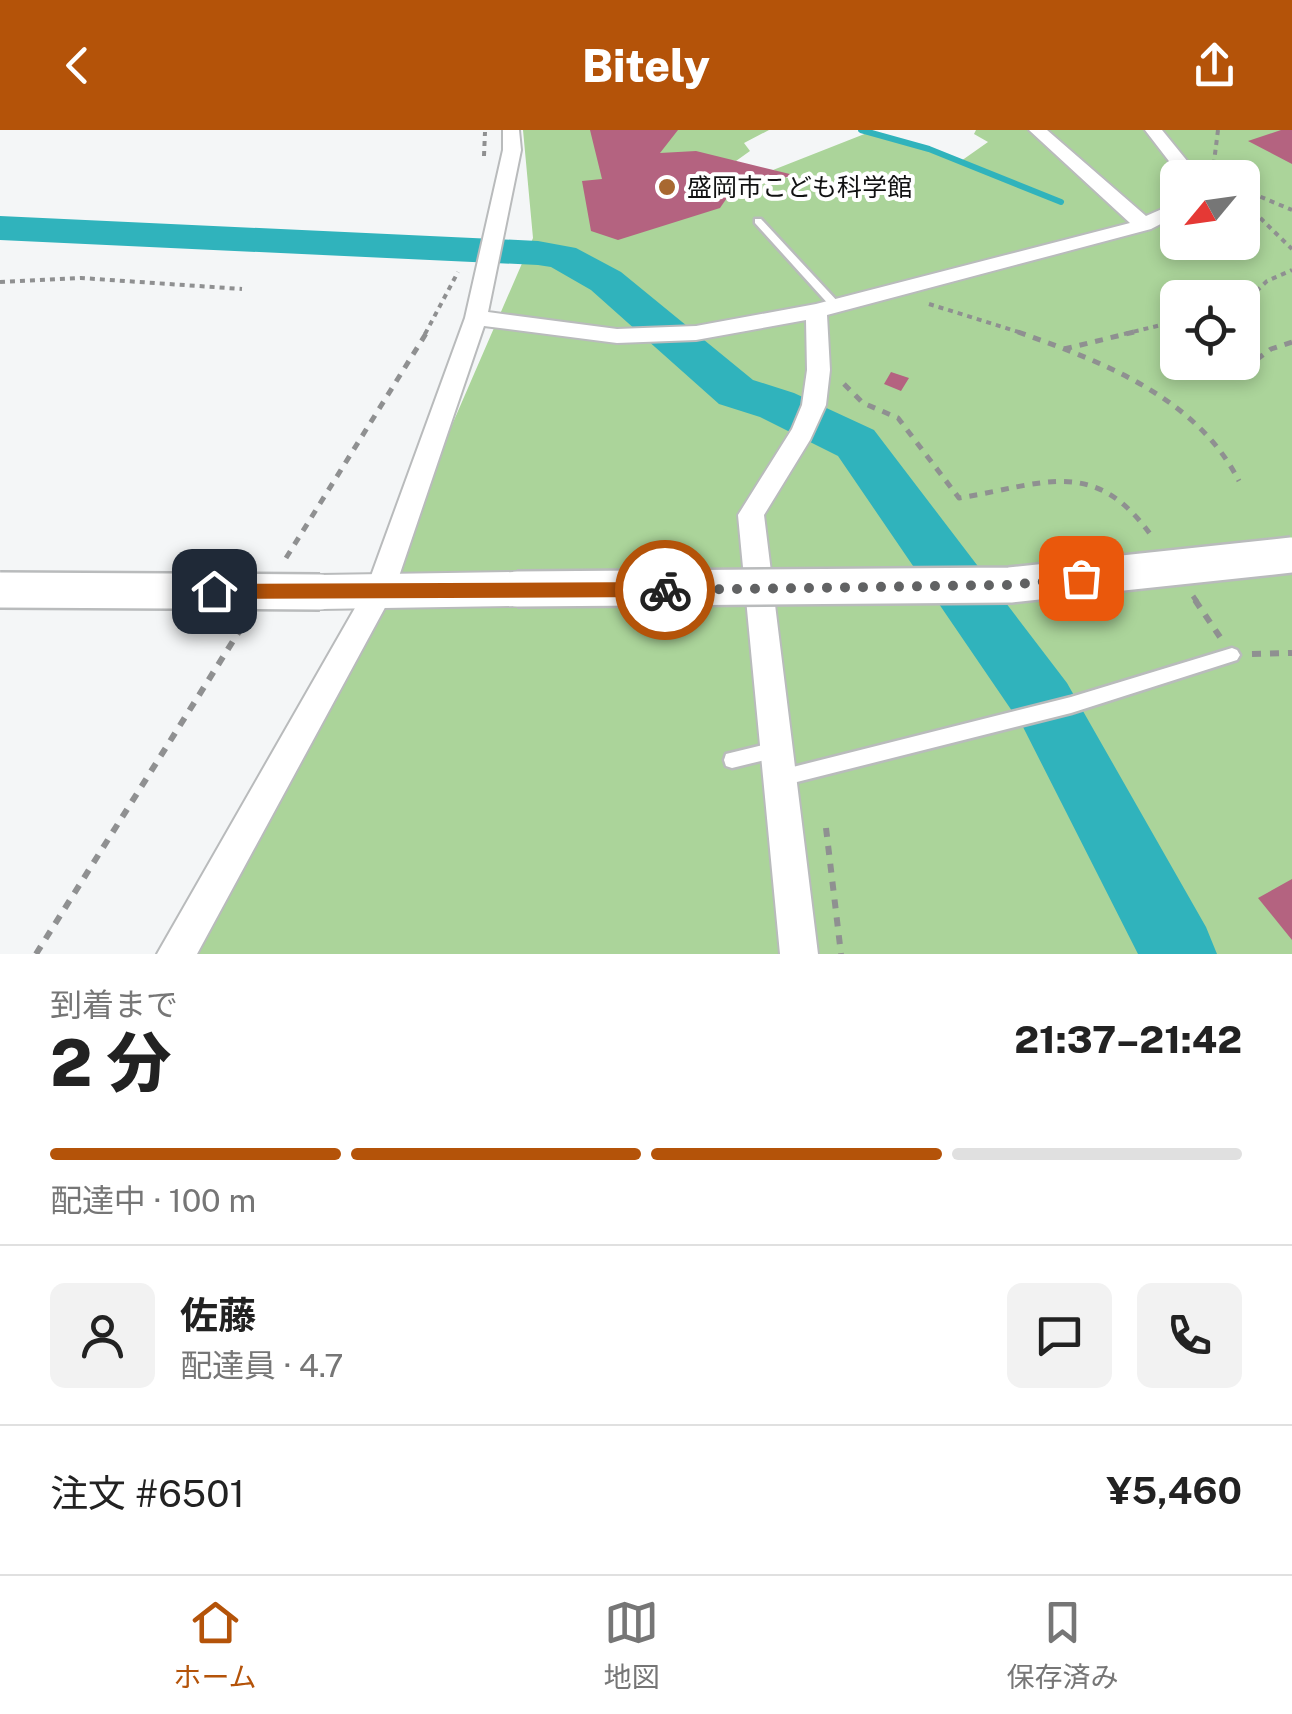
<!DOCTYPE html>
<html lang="ja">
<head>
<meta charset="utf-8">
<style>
	:root { --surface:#fff; --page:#f2f2f2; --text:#222; --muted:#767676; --line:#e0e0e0; --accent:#b45309 }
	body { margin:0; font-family:"Public Sans","Noto Sans JP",sans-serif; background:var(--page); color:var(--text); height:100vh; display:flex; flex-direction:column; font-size:38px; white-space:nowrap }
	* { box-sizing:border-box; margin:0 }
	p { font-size:32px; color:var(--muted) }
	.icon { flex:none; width:55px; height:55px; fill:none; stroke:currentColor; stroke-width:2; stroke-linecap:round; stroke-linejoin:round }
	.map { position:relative; height:824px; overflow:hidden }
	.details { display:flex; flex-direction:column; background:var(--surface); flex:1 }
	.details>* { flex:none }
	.needle { width:65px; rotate:241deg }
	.buttons { position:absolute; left:1160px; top:30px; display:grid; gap:20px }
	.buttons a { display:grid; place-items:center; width:100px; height:100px; border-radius:15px; background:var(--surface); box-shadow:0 5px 15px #0003; font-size:50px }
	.pin { position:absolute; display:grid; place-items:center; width:85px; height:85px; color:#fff; margin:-42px; border-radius:20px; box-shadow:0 5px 15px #0006 }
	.courier { position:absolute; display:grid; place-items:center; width:100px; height:100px; margin:-50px; border:8px solid #b45309; border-radius:50%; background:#fff; color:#222; box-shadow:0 2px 12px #0007 }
	.headline em { font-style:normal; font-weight:800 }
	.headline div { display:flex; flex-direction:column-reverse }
	.headline { display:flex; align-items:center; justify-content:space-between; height:170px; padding:0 50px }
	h1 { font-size:65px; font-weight:800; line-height:75px }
	.bar { display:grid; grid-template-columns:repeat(4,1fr); gap:15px 10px; align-content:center; height:120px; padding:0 50px }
	.bar i { height:12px; border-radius:8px; background:var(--line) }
	.bar .on { background:var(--accent) }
	.bar p { grid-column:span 4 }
	.line { display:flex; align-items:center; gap:25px; padding:0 50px; border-top:2px solid var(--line) }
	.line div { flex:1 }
	.round { display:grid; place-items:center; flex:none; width:105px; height:105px; border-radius:15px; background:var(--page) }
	header { display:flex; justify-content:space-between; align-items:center; height:130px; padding:0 50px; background:var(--accent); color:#fff; font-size:45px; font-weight:800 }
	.menu { display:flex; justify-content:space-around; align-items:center; height:140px; border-top:2px solid var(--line); background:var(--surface); font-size:28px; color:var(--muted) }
	.menu a { display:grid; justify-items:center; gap:5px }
	.menu .on { color:var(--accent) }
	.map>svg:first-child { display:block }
	.green { fill:#abd49a; fill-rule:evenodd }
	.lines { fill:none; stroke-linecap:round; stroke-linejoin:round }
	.stream { stroke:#30b3bc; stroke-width:6 }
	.river { fill:#30b3bc; fill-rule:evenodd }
	.building { fill:#b46380 }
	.lane-casing { stroke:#b9bbbc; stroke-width:5 }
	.street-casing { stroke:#b9bbbc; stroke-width:4 }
	.secondary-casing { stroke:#b9bbbc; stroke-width:4 }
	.path-far2 { stroke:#8f9091; stroke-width:4; stroke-dasharray:5 5; stroke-linecap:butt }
	.path-far1 { stroke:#8f9091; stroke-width:5; stroke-dasharray:8 8; stroke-linecap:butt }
	.path { stroke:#8f9091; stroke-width:6; stroke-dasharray:9 9; stroke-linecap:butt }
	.lane { fill:#fff; fill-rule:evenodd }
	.street { fill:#fff; fill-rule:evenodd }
	.secondary { fill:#fff; fill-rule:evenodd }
	.secondary-bridge-casing { stroke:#b9bbbc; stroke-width:40; stroke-linecap:butt }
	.secondary-bridge { stroke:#fff; stroke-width:35 }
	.route { fill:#b45309 }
	.done { stroke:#616263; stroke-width:10; stroke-dasharray:0 18 }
	.poi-dot { fill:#a86831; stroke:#fff; stroke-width:4 }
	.labels { text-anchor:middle; stroke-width:8; stroke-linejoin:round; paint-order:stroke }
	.far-poi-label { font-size:25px; fill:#121213; stroke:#fff; text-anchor:start }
</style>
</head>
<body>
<header><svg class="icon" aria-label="back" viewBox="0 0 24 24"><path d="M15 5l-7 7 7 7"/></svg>Bitely<svg class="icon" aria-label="share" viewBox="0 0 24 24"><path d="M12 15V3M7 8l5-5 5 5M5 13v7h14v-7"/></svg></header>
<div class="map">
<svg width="1292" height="824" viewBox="0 0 1292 824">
	<rect width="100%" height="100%" fill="#f4f6f7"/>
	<!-- green -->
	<path class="green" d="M523 0H769L744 13 750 21 736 31 728 30 835 62 773 40 867 3 961 31 988 12 974 4 976 0H1292V824H176L380 461 533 108ZM1178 48H1242V112H1178ZM1178 168H1242V232H1178Z"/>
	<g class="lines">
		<!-- stream -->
		<path class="stream" d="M861 0 929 19 1061 72"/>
		<!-- river -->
		<path class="river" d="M0 86 538 111 576 118 621 142 753 250 794 263 874 300 1067 553 1206 797 1217 824H1138L1023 597 838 326 760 287 719 274 591 160 551 137 538 135 0 110Z"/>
	</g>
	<!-- building -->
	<path class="building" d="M590 0H678L660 23 696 21 794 45 731 62 720 78 618 110 591 101 582 51 602 49Z
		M1281 0H1292V34L1248 11Z
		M891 242 909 248 901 261 884 254Z
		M1292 749V810L1258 768Z"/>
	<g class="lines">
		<!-- lane casing -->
		<g class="lane-casing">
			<path id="lane" d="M755 89H761L839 173V177H831L755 93Z
				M1232 518 1237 520 1240 525 1237 530 1071 583 781 656 775 654 773 648 775 642 781 640 1071 567Z
				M775 612 781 614 783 620 781 626 732 638 726 636 724 630 726 624Z"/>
		</g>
		<!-- street casing -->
		<g class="street-casing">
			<path id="street" d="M503 0H519L521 20 488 182 617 199 696 196 816 174 1130 93 1029 0H1047L1146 86 1178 72V85L1151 99 827 185 830 240 826 275 810 310 764 385 818 824H780L738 385 792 299 802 275 807 240 806 190 696 210 617 213 484 196 394 461 197 824H157L367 457 465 188 503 20Z
				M1145 0H1162L1201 48H1182Z"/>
		</g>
		<!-- secondary casing -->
		<g class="secondary-casing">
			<path id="secondary" d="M517 442 531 447 537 459 531 471 517 476 320 479 306 474 300 462 306 450 320 445Z"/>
		</g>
		<!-- path-far2 -->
		<path class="path-far2" d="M1218 0 1214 32 1226 48
			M484 26 485 2
			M1242 59 1292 80
			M1246 74 1292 119
			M0 152 81 148 242 159
			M929 174 1025 204
			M1242 175 1267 151 1292 140
			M425 204 458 142
			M1124 204 1178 191"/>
		<!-- path-far1 -->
		<path class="path-far1" d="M1018 202C1103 232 1196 267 1239 351
			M1064 219 1134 202
			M1242 231 1252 233 1271 219 1292 212
			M844 254 863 273 898 288 959 368C1045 354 1095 325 1153 408
			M286 428 427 202
			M1193 466 1197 472"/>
		<!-- path -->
		<path class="path" d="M1195 470 1220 507
			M1252 524 1292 523
			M826 698 841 824
			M36 824 245 492"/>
		<!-- lane -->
		<use href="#lane" class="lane"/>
		<!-- street -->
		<use href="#street" class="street"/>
		<!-- secondary -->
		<use href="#secondary" class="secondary"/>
		<!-- secondary-bridge casing -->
		<g class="secondary-bridge-casing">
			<path id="secondary-bridge" d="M517 459 1010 455 1292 425
				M0 460 320 462"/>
		</g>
		<!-- secondary-bridge -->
		<use href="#secondary-bridge" class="secondary-bridge"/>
	</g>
	<!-- route -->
	<path class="route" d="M665 452 673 460 665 467 214 469 205 461 214 454Z"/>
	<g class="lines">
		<!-- done -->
		<path class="done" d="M665 460 1010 455 1081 448"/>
	</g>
	<!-- markers -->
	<circle class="poi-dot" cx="667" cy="57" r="10"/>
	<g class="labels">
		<!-- far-poi labels -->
		<g class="far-poi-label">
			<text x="687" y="66">盛岡市こども科学館</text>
		</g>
	</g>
</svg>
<div class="buttons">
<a><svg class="needle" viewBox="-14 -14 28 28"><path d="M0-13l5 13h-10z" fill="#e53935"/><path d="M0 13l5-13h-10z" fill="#767676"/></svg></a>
<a><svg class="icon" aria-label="locate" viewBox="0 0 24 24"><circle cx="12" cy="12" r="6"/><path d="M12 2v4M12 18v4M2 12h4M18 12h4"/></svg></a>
</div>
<div class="pin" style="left:1081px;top:448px;background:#ea580c"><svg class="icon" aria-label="bag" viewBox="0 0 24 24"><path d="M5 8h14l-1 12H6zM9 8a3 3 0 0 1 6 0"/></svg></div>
<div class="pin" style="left:214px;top:461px;background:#1f2937"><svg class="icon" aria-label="home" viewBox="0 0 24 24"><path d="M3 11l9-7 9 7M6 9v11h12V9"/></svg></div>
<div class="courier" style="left:665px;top:460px"><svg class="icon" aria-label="bike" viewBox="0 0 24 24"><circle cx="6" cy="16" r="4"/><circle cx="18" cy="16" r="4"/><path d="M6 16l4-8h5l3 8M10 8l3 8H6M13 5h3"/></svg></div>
</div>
<section class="details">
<div class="headline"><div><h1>2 分</h1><p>到着まで</p></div><em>21:37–21:42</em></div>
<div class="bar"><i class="on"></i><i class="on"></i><i class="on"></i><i></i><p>配達中 · 100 m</p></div>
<div class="line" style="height:180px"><a class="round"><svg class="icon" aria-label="person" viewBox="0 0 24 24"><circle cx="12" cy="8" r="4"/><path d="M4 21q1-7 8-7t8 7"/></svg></a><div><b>佐藤</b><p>配達員 · 4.7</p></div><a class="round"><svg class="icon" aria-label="chat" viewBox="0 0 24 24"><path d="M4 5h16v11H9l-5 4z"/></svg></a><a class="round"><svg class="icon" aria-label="phone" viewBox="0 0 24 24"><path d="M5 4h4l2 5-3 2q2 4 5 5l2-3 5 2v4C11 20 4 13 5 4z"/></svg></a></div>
<div class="line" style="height:130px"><div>注文 #6501</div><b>¥5,460</b></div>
</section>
<nav class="menu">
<a class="on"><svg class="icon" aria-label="home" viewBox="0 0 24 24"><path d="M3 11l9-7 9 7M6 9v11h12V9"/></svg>ホーム</a>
<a><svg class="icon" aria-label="map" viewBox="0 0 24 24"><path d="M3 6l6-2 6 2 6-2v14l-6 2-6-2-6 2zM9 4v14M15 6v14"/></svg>地図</a>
<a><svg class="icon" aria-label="saved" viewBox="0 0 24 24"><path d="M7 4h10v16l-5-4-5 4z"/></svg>保存済み</a>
</nav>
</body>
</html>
